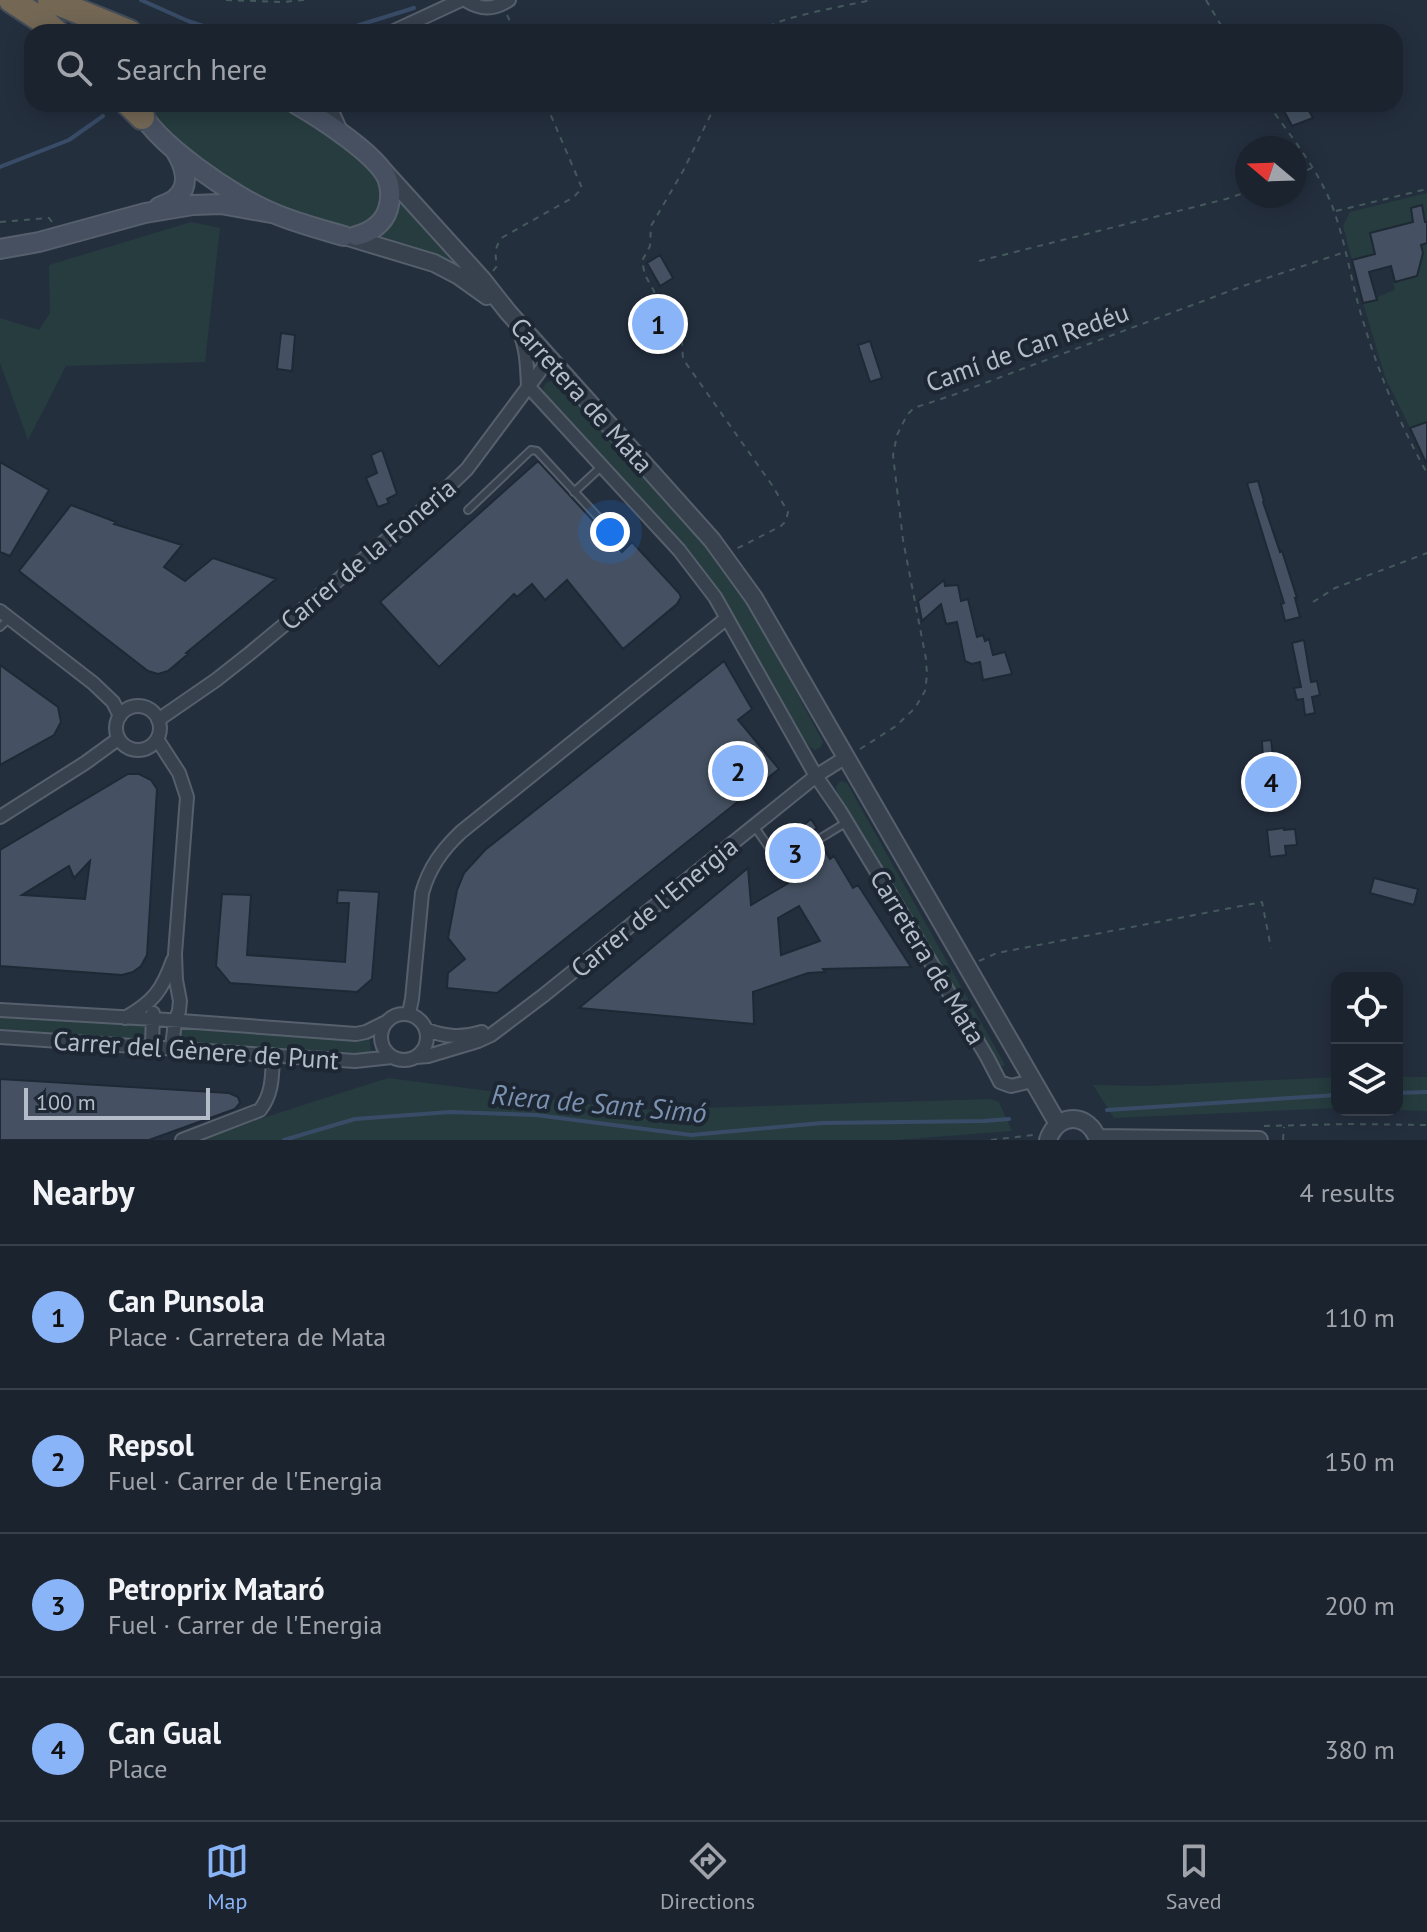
<!DOCTYPE html>
<html lang="en">
<head>
<meta charset="utf-8">
<style>
  body { margin:0; font-family:"PT Sans",sans-serif; background:#242b36; color:#f1f3f6 }
  .controls { position:absolute; right:24px; bottom:24px; display:grid; overflow:hidden; border-radius:16px; box-shadow:0 4px 20px #0003 }
  .controls button { width:72px; height:72px; display:grid; place-items:center; padding:0; border:0; border-bottom:2px solid #39404a; background:#1b232e; color:#f1f3f6; font:40px sans-serif }
  .compass { position:absolute; left:1235px; top:136px; width:72px; height:72px; border-radius:50%; background:#1b232e; box-shadow:0 4px 20px #0003; rotate:289deg }
  .scale { position:absolute; left:24px; bottom:20px; width:186px; box-sizing:border-box; padding-left:8px; border:4px solid #b4bcc9; border-top:0; font-size:22px; line-height:28px; white-space:nowrap; color:#b4bcc9; -webkit-text-stroke:6px #1d2633; paint-order:stroke }
  .you { position:absolute; left:610px; top:532px; width:28px; height:28px; margin:-20px; border:6px solid #fff; border-radius:50%; background:#1a73e8; box-shadow:0 0 0 12px #1a73e833 }
  .badge { display:grid; place-items:center; width:52px; height:52px; border-radius:50%; background:#8ab4f8; color:#111; font-size:26px; font-weight:700 }
  .pin { position:absolute; translate:-50% -50%; border:4px solid #fff; box-shadow:0 2px 8px #0006 }
  .list { margin:0; padding:0; list-style:none }
  h2 { display:flex; justify-content:space-between; align-items:center; height:104px; margin:0; padding:0 32px; font-size:34px }
  h2 small { font-size:26px; font-weight:400; color:#a0a4aa }
  .list li { display:grid; grid-template-columns:52px 1fr auto; gap:24px; align-items:center; box-sizing:border-box; height:144px; padding:0 32px; border-top:2px solid #39404a }
  .list b { display:block; font-size:30px; white-space:nowrap }
  .list p { margin:0; font-size:26px; white-space:nowrap; color:#a0a4aa }
  .list em { font-size:26px; font-style:normal; color:#a0a4aa }
  .icon { flex:none; width:44px; height:44px; fill:none; stroke:currentColor; stroke-width:2; stroke-linecap:round; stroke-linejoin:round }
  .map { position:relative; flex:none; width:1427px; height:1140px; overflow:hidden }
  .search { position:absolute; background:#1b232e; box-shadow:0 4px 20px #0003; left:24px; right:24px; top:24px; height:88px; display:flex; align-items:center; gap:20px; box-sizing:border-box; padding:0 28px; border-radius:24px; color:#a0a4aa; font-size:30px }
  .sheet { height:680px; background:#1b232e }
  nav { display:flex; justify-content:space-around; align-items:center; box-sizing:border-box; height:112px; border-top:2px solid #39404a; background:#1b232e; font-size:22px; color:#a0a4aa }
  nav a { display:grid; justify-items:center; gap:4px }
  nav .on { color:#8ab4f8 }
  .map>svg:first-child { display:block }
  .green { fill:#263c3f }
  .lines { fill:none; stroke-linecap:round; stroke-linejoin:round }
  .stream { stroke:#394c67; stroke-width:4 }
  .building { fill:#455162; stroke:#1f2835; stroke-width:2; fill-rule:evenodd }
  .service-casing { stroke:#565f6c; stroke-width:10 }
  .minor-casing { stroke:#565f6c; stroke-width:16 }
  .tertiary-casing { stroke:#565f6c; stroke-width:20 }
  .secondary-casing { stroke:#565f6c; stroke-width:22 }
  .motorway-casing { stroke:#434c59; stroke-width:28 }
  .path { stroke:#44595c; stroke-width:2; stroke-dasharray:6 6; stroke-linecap:butt }
  .service { stroke:#38414e; stroke-width:6 }
  .minor { stroke:#38414e; stroke-width:12 }
  .tertiary { stroke:#38414e; stroke-width:16 }
  .secondary { stroke:#465061; stroke-width:18 }
  .motorway { stroke:#746855; stroke-width:24 }
  .labels { text-anchor:middle; dominant-baseline:central; stroke-width:8; stroke-linejoin:round; paint-order:stroke }
  .street-label { font-size:26px; fill:#b4bcc9; stroke:#1d2633 }
  .water-label { font-size:28px; font-style:italic; fill:#7c92b1; stroke:#1d2633 }
</style>
</head>
<body>
<div class="map">
<svg width="1427" height="1140" viewBox="0 0 1427 1140">
  <rect width="100%" height="100%" fill="#242f3e"/>
  <path class="green" d="M143 104H286L312 120 375 171 382 182V207L369 225 346 231 288 213 217 175 163 131Z
    M1427 193V222H1425L1422 206 1411 208 1415 233 1403 224 1370 233 1375 254 1352 260 1343 226 1350 212Z
    M399 197 467 273 374 238Z
    M191 222 220 228 205 362 66 366 28 440 0 363V318L39 330 50 313 49 265Z
    M1427 243V422L1410 428 1385 377 1363 303C1376 300 1383 293 1395 290L1393 282 1415 277 1412 265 1421 245Z
    M551 381 558 384 573 399 711 553 741 594 776 654 823 742 820 748 815 750 810 747 804 740C766 678 735 611 690 553L544 395 543 388 546 383Z
    M841 781 847 783 1005 1065 998 1068 890 887 837 792 836 786Z
    M0 1016 148 1026 146 1040 0 1031Z
    M180 1028 350 1040 369 1037 372 1055 349 1056 179 1043Z
    M1337 1077V1108L1114 1118 1093 1085 1147 1086Z
    M1397 1077H1427V1111L1397 1110Z
    M388 1078 634 1110 991 1099 999 1102 1012 1131 895 1140H200L247 1123Z"/>
  <g class="lines">
    <path class="stream" d="M141 0 188 21 222 32
      M337 32 414 8
      M0 167 69 140 103 116
      M1397 1093 1427 1092
      M1107 1110 1337 1095
      M284 1140 355 1119 450 1112 536 1115 691 1135 822 1123 984 1121 1009 1119"/>
  </g>
  <path class="building" d="M1293 104H1305L1313 118 1292 126 1283 109Z
    M1422 205 1425 222H1427V243L1421 245 1423 253 1417 276 1395 282 1391 266 1369 272 1377 300 1363 303 1352 260 1375 254 1370 233 1413 222 1411 208Z
    M660 255 673 278 660 286 647 263Z
    M648 300 679 340 667 349 636 309Z
    M281 333 295 335 292 371 277 369Z
    M870 341 882 378 870 382 858 345Z
    M1427 422V465L1410 428Z
    M382 450 397 494 387 499 389 503 378 507 366 478 377 473 371 455Z
    M538 461 622 552 632 542 679 593 681 597 677 604 623 649 567 580 545 600 532 584 517 597 514 594 439 667 380 602Z
    M0 462 49 490 10 556 0 552Z
    M1258 481 1264 501 1263 502 1280 552 1282 551 1297 598H1295L1300 617 1285 621 1281 604 1284 603 1247 483Z
    M71 505 116 522 114 524 182 545 164 567 185 581 213 558 276 579 186 653 188 654 168 671 158 674 148 671 19 571Z
    M944 580 945 586 958 585 961 601 968 599 977 637 983 635 985 641 989 639 993 655 1005 652 1012 674 983 680 980 662 972 664 965 661 957 622 946 624 941 604 922 621 918 601Z
    M1304 640 1311 682 1317 681 1320 695 1312 697 1315 713 1305 715 1303 699 1297 700 1294 688 1301 687 1292 643Z
    M724 661 752 709 738 720 779 769 497 993 447 988 448 973 465 959 448 938 457 890 464 873 485 850Z
    M0 665 58 707 61 722 54 735 0 765Z
    M1271 740 1274 765H1278L1280 798 1265 800 1262 741Z
    M128 774H139L151 780 157 789 147 955 141 966 133 972 122 975 0 966V850ZM90 861 85 899 22 895 69 866 74 878Z
    M811 819 817 828 813 831 815 835 796 846 789 837Z
    M1284 828V830L1295 829 1297 845 1285 846 1286 855 1270 857 1267 830Z
    M821 845 830 859 834 856 853 888 858 885 911 967 823 969 825 972 808 973 753 992 754 1024 579 1008 748 868 751 905 797 878 789 865ZM799 906 820 941 781 955 778 918Z
    M1374 878 1418 889 1414 905 1370 893Z
    M338 890 379 892 372 979 357 992 230 983 216 966 222 894 251 895 247 955 345 962 349 903H337Z
    M0 1079 229 1093 238 1097 240 1103 235 1109 149 1140H0Z"/>
  <g class="lines">
    <defs>
      <path id="service" d="M574 492 601 467
        M468 510 531 450 537 451 609 529
        M0 627 10 618
        M754 826 775 856 788 858 847 822"/>
      <path id="minor" d="M465 0C481 10 493 10 509 0
        M392 32 461 0
        M329 104 340 129
        M518 329C527 347 527 367 528 386L679 550 715 597 816 776 840 811 901 912 987 1057 1000 1082 1011 1086 1032 1081
        M0 611 93 683 113 702 120 716
        M116 728a22 22 0 1 1 44 0a22 22 0 1 1-44 0Z
        M158 720 216 680 249 654 437 498 467 469 549 359
        M157 739 179 773 187 797 175 954 176 980 180 1001 179 1011 175 1021 172 1048
        M0 817 85 763 118 739
        M0 1010 154 1019 356 1034 366 1032 384 1023
        M409 1013 412 999 422 893C429 868 442 850 461 832L727 618
        M381 1037a23 23 0 1 1 46 0a23 23 0 1 1-46 0Z
        M125 1018C153 1002 162 991 173 960
        M427 1030C446 1037 462 1038 482 1032
        M0 1037 355 1061 392 1057
        M152 1047 153 1013
        M416 1057 428 1056 478 1041 491 1035 544 995 816 776 846 757
        M182 1140 260 1110C273 1093 272 1076 273 1055"/>
      <path id="tertiary" d="M385 172 482 279 508 312 712 540 754 598 1058 1124
        M348 237 434 263 459 276 487 296
        M1098 1138 1259 1140
        M1048 1140C1057 1112 1089 1112 1098 1140"/>
      <path id="secondary" d="M296 104C320 118 376 154 387 178 391 188 391 199 388 209 384 223 370 233 356 236
        M138 106C152 142 237 199 273 213 296 223 320 229 344 236
        M159 207C165 204 173 202 177 197 191 185 184 165 176 152
        M0 249 39 242 145 213 193 205 221 204 271 213"/>
      <path id="motorway" d="M11 0 46 23 56 32
        M50 0 129 32
        M129 104 142 117"/>
    </defs>
    <use href="#service" class="service-casing"/>
    <use href="#minor" class="minor-casing"/>
    <use href="#tertiary" class="tertiary-casing"/>
    <use href="#secondary" class="secondary-casing"/>
    <use href="#motorway" class="motorway-casing"/>
    <path class="path" d="M226 0 282 2 304 0
      M1206 0 1225 32
      M507 15 515 32
      M758 32C780 16 842 7 871 0
      M716 104 683 171 651 226 650 246 642 261 645 275 682 342 683 359 772 485 788 512 786 521 781 526 736 549
      M1268 104C1292 138 1322 174 1335 214 1347 249 1352 286 1363 321 1379 374 1400 425 1427 473
      M1035 106 1039 104
      M1295 175 1312 168
      M1336 211 1427 189
      M0 222 49 218 52 222
      M979 261 1226 199 1247 192
      M493 271 497 266C495 254 494 247 503 237L574 197 582 188 546 104
      M1313 602 1335 588 1427 553
      M860 749 896 726 915 708 925 691 927 675 926 659 903 540 893 455 897 435 907 415 914 408 953 395 1243 286 1345 252
      M979 961 997 953 1262 902 1271 948
      M1264 1126 1349 1124 1427 1125
      M991 1140 1033 1135
      M1283 1140 1284 1127"/>
    <use href="#service" class="service"/>
    <use href="#minor" class="minor"/>
    <use href="#tertiary" class="tertiary"/>
    <use href="#secondary" class="secondary"/>
    <use href="#motorway" class="motorway"/>
  </g>
  <g class="labels">
    <g class="street-label">
      <text transform="translate(1027 347) rotate(-20)">Camí de Can Redéu</text>
      <text transform="translate(582 395) rotate(48)">Carretera de Mata</text>
      <text transform="translate(368 554) rotate(-40)">Carrer de la Foneria</text>
      <text transform="translate(654 907) rotate(-39)">Carrer de l'Energia</text>
      <text transform="translate(928 957) rotate(59)">Carretera de Mata</text>
      <text transform="translate(196 1050) rotate(4)">Carrer del Gènere de Punt</text>
    </g>
    <g class="water-label">
      <text transform="translate(599 1103) rotate(5)">Riera de Sant Simó</text>
    </g>
  </g>
</svg>
<div class="controls">
<button><svg class="icon" aria-label="locate" viewBox="0 0 24 24"><circle cx="12" cy="12" r="6"/><path d="M12 2v4M12 18v4M2 12h4M18 12h4"/></svg></button>
<button><svg class="icon" aria-label="layers" viewBox="0 0 24 24"><path d="M12 4l9 5-9 5-9-5zM3 14l9 5 9-5"/></svg></button>
</div>
<svg class="compass" viewBox="-18 -18 36 36"><path d="M0-13l5 13h-10z" fill="#e53935"/><path d="M0 13l5-13h-10z" fill="#a0a4aa"/></svg>
<div class="scale">100 m</div>
<div class="you"></div>
<div class="pin badge" style="left:658px;top:324px">1</div>
<div class="pin badge" style="left:738px;top:771px">2</div>
<div class="pin badge" style="left:795px;top:853px">3</div>
<div class="pin badge" style="left:1271px;top:782px">4</div>
<div class="search"><svg class="icon" aria-label="search" viewBox="0 0 24 24"><circle cx="10" cy="10" r="6"/><path d="M15 15l6 6"/></svg>Search here</div>
</div>
<section class="sheet">
<h2>Nearby<small>4 results</small></h2>
<ul class="list">
<li><span class="badge">1</span><div><b>Can Punsola</b><p>Place · Carretera de Mata</p></div><em>110 m</em></li>
<li><span class="badge">2</span><div><b>Repsol</b><p>Fuel · Carrer de l'Energia</p></div><em>150 m</em></li>
<li><span class="badge">3</span><div><b>Petroprix Mataró</b><p>Fuel · Carrer de l'Energia</p></div><em>200 m</em></li>
<li><span class="badge">4</span><div><b>Can Gual</b><p>Place</p></div><em>380 m</em></li>
</ul>
</section>
<nav>
<a class="on"><svg class="icon" aria-label="map" viewBox="0 0 24 24"><path d="M3 6l6-2 6 2 6-2v14l-6 2-6-2-6 2zM9 4v14M15 6v14"/></svg>Map</a>
<a><svg class="icon" aria-label="directions" viewBox="0 0 24 24"><path d="M12 3l9 9-9 9-9-9zM9 14v-3h6M13 9l2 2-2 2"/></svg>Directions</a>
<a><svg class="icon" aria-label="saved" viewBox="0 0 24 24"><path d="M7 4h10v16l-5-4-5 4z"/></svg>Saved</a>
</nav>
</body>
</html>
